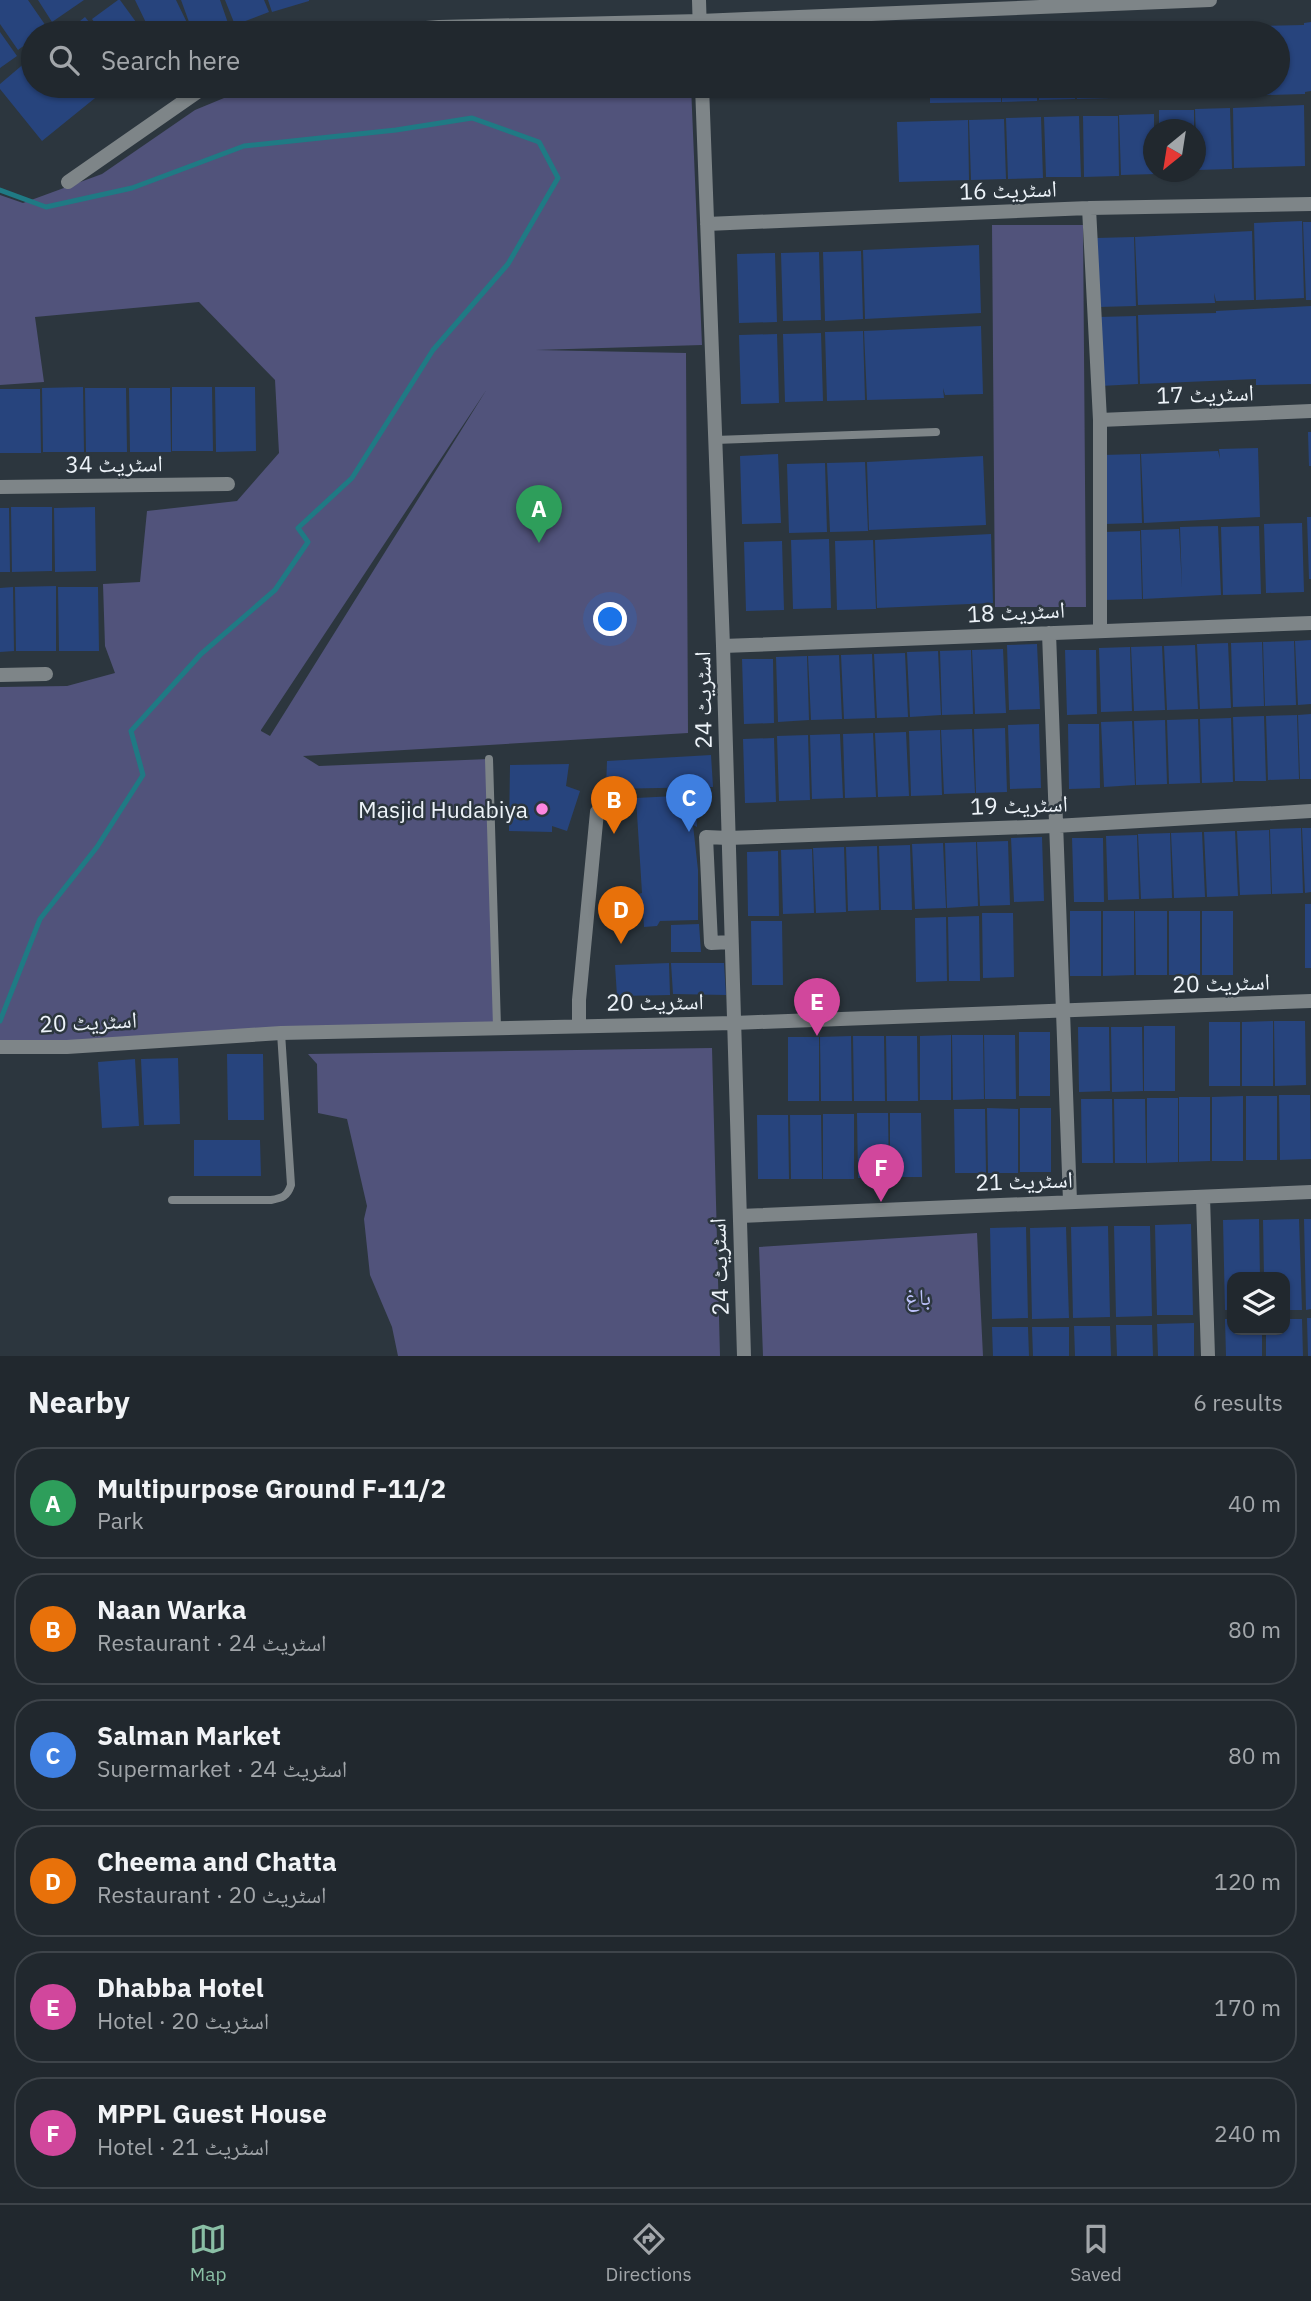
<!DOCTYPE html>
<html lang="en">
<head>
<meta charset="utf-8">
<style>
  body { margin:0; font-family:"IBM Plex Sans","Noto Naskh Arabic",sans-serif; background:#2d343a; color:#f1f3f6 }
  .controls { position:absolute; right:21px; bottom:21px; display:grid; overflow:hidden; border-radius:14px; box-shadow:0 2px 5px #0004 }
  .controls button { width:63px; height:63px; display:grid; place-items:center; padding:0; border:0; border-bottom:2px solid #3e444a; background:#21282e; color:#f1f3f6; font:35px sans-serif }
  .compass { position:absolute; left:1143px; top:119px; width:63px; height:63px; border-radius:50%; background:#21282e; box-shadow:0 2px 5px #0004; rotate:210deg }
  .you { position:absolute; left:611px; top:620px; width:24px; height:24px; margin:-18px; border:5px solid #fff; border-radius:50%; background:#1a73e8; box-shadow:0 0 0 10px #1a73e833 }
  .badge { display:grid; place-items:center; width:46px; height:46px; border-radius:50%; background:#8abfa5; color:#fff; font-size:23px; font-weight:700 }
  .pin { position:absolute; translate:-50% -58px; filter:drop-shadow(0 2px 4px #0008) }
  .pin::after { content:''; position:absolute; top:37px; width:24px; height:21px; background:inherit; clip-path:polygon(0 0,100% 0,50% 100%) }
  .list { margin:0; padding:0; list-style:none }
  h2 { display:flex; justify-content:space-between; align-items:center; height:91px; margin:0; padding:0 28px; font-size:30px }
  h2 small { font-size:23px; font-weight:400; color:#a2a6aa }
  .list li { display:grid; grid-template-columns:46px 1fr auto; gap:21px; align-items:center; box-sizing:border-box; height:112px; margin:0 14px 14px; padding:0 14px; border:2px solid #3e444a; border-radius:28px }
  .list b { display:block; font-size:26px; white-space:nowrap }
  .list p { margin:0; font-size:23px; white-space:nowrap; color:#a2a6aa }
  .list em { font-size:23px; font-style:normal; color:#a2a6aa }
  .icon { flex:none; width:38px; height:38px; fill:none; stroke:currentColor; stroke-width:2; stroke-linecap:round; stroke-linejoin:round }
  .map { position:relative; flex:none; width:1311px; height:1356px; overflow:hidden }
  .search { position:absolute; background:#21282e; box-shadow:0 2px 5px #0004; left:21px; right:21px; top:21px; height:77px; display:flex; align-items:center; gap:18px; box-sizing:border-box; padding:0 24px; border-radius:38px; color:#a2a6aa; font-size:26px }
  .sheet { height:847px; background:#21282e }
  nav { display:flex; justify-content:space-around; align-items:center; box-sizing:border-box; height:98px; border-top:2px solid #3e444a; background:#21282e; font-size:19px; color:#a2a6aa }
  nav a { display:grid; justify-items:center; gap:4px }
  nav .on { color:#8abfa5 }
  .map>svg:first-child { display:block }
  .green { fill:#51537b; fill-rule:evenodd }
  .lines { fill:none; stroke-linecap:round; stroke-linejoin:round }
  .stream { stroke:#1f7a84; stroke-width:5 }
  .building { fill:#27447d }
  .service { stroke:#7e8588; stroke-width:8 }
  .minor { stroke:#7e8588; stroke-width:14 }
  .poi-dot { fill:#fe86e0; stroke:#2c363e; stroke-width:2.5 }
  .labels { text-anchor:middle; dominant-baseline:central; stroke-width:5; stroke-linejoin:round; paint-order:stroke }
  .street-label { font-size:23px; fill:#edf3f9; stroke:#2c363e }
  .poi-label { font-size:23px; fill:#edf3f9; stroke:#2c363e; text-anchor:end }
  .park-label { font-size:23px; fill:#bcc1f9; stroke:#2c363e }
</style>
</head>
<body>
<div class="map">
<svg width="1311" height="1356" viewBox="0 0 1311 1356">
  <rect width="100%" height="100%" fill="#2c363e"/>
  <path class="green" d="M253 86H691L702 345 536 350 686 353 688 733 303 756 319 766 489 759 497 1027 0 1046V687L67 686 115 673 105 646 103 584 140 582 147 511 237 501 279 453 275 380 199 302 35 317 44 382 0 385V195L23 203 102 174 195 110ZM487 389 270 736 261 731V730Z
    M992 225H1083L1086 607H995Z
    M712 1048 720 1356H398L392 1327 370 1275 364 1219 367 1206 347 1119 318 1113 317 1064 308 1054Z
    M977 1233 983 1356H763L759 1247Z"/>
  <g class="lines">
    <path class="stream" d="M0 190 46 207 132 188 244 146 396 130 472 118 539 142 558 178 508 264 433 350 352 478 298 528 308 542 275 590 201 654 131 731 143 775 97 847 40 919 0 1021"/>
  </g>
  <path class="building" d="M0 0H28L48 29 43 33H33V39L18 50 0 24Z
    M38 0H84L52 22Z
    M118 0H120L144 33H102L92 19Z
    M135 0H176L192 33H151Z
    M181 0H220L229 26 208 33H193Z
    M225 0H264L269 12 235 25Z
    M268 0H309V1L272 12Z
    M85 17 98 33H65Z
    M1311 22V91L1305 92V94L1228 96V86H1278V33H1226V27L1304 25V23Z
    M1224 28V33H1186V29Z
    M0 32 17 56 0 68Z
    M33 56V86H113L101 96 100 94 42 141 0 89V84Z
    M930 86H1001V102L930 103Z
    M1002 86H1037V101L1002 102Z
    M1039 86H1074L1075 99 1039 100Z
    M1077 86H1112V98L1077 99Z
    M1115 86H1150L1151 97 1116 98Z
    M1152 86H1187V96L1152 97Z
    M1188 86H1226V97H1188Z
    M1304 105 1305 166 1234 168 1233 108Z
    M1230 108 1232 169 1197 170 1195 109Z
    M1159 110H1194V130H1159Z
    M1154 114V172H1156V174L1121 175 1119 115Z
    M1079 116 1081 177H1046L1044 117Z
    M1083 116H1118L1119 176 1084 177Z
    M1041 117 1043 178 1008 179 1006 118Z
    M1004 119 1006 179 971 180 969 120Z
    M968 120 969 180 899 182 897 122Z
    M1302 221 1304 298 1256 300 1254 223Z
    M1303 222H1311V300H1306Z
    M1252 231 1254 300 1216 301 1214 293 1215 303 1138 305 1135 237Z
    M1134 237 1136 306 1098 307 1096 238Z
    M979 245 981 313 865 319 863 250Z
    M861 251 863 319 825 321 823 252Z
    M819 252 821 320 783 321 781 253Z
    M775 253 777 322 739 323 737 254Z
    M1311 306V384L1256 385V379L1140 384 1138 315 1216 313V311Z
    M1136 316 1138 384 1100 386 1098 317Z
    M981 326 983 394 945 395 943 388 944 398 867 400 864 331Z
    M863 331 865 400 827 401 825 332Z
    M821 333 823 401 785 402 783 334Z
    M777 334 779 403 741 404 739 335Z
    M83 387 84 452H43L42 388Z
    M172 387H212L213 451H172Z
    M215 387H255L256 451 216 452Z
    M85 388H126L127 452H86Z
    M129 388H170L171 452H130Z
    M0 389H40L41 453H0Z
    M1308 432H1311V466H1309Z
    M1258 448 1260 517 1144 523 1141 454 1218 451 1220 459 1219 449Z
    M778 454 781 523 742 524 740 456Z
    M1140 454 1142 523 1104 524 1102 455Z
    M983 456 986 525 869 530 867 462Z
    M865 462 868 531 830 532 827 463Z
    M825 463 827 532 789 533 787 464Z
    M11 507H52V571L12 572Z
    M95 507 96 571 55 572 54 508Z
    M0 508H9L10 572H0Z
    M1307 517H1311V579H1309Z
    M1302 523 1304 592 1266 593 1264 524Z
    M1218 526 1221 595 1143 599 1141 530 1179 529 1182 588 1180 527Z
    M1259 526 1261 594 1223 595 1221 527Z
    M1140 531 1142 599 1104 600 1102 532Z
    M991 534 993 603 877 608 875 540Z
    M829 539 831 608 793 609 791 540Z
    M873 540 876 609 837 610 835 541Z
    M782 541 784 610 746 611 744 542Z
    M56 586V651H16L15 587Z
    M13 587 14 651 0 652V588Z
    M58 587H98L99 651H59Z
    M1311 640V704L1298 705 1295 641Z
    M1294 641 1296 705 1265 706 1263 642Z
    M1262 642 1264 706 1233 707 1231 643Z
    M1228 643 1231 708 1200 709 1197 644Z
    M1037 644 1040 709 1009 710 1007 645Z
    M1195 645 1198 709 1167 710 1164 646Z
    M1162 646 1165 710 1134 711 1131 647Z
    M1130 647 1132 711 1101 712 1099 648Z
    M1003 649 1006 713 975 714 972 650Z
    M971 650 973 714 942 715 940 651Z
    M1065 650H1096L1097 714 1067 715Z
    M938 651 941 715 910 717 907 652Z
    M905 653 908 717 877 718 874 654Z
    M872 654 875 718 844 719 841 655Z
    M839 655 842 719 811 720 808 656Z
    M807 656 809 720 778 722 776 657Z
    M742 659H773L774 723 744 724Z
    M1311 714V779H1300L1298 715Z
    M1297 715 1299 779 1268 780 1266 716Z
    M1264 716 1266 781H1235L1233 717Z
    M1231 718 1233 782 1202 783 1200 719Z
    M1198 719 1200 783 1169 784 1167 720Z
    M1165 720 1167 784 1136 785 1134 721Z
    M1132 721 1135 785 1104 787 1101 722Z
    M1039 724 1041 788 1010 789 1008 725Z
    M1068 724H1099L1100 788 1069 789Z
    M1005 728 1007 792 976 793 974 729Z
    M972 729 975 793 944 794 941 730Z
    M940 730 942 795 911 796 909 731Z
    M906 732 909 796 878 797 875 733Z
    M873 733 876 797 845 798 843 734Z
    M840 734 843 798 812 799 810 735Z
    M808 735 810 800 779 801 777 736Z
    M774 738 776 802 745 803 743 739Z
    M711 755 713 787 606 789 607 761Z
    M569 764 566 786 580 791 567 831 552 826V832L509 831 510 765Z
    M695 795 697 827 693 825 698 870V920L660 921 657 926 644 927 643 912 636 910 634 895 642 893 636 798Z
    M1301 828 1303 893 1272 894 1270 829Z
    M1302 828H1311V892L1305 893Z
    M1269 830 1271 894 1240 895 1237 831Z
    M1235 831 1238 896 1207 897 1204 832Z
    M1202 832 1205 897 1174 898 1171 833Z
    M1170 833 1172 898 1141 899 1138 834Z
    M1137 835 1139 899 1108 900 1106 836Z
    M1042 837 1044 901 1014 902 1011 838Z
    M1072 838H1103L1104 902H1074Z
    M1008 841 1010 905 980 906 977 842Z
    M976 842 978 906 947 908 945 843Z
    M943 843 946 908 915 909 912 844Z
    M910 845 912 910H881L879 846Z
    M877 846 879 910 848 911 846 847Z
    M844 847 846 912 816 913 813 848Z
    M812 849 814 913 783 914 781 850Z
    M778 851 779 916H748L747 852Z
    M1305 904H1311V968H1305Z
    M1070 911H1101V976H1070Z
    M1103 911H1134V975L1103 976Z
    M1135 911H1167V975H1136Z
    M1169 911H1200V975H1169Z
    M1202 911H1233V975H1202Z
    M982 913H1013L1014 977 983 978Z
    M979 916 980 981H949L948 917Z
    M946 917 947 981 916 982 915 918Z
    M751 921H782L783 985H752Z
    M699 924 701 952H671V925Z
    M669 963 670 995 617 996 615 965Z
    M671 963H724L726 995 673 994Z
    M1273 1021V1086H1242V1022Z
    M1274 1021H1305L1306 1085 1275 1086Z
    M1209 1022H1240V1086H1209Z
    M1144 1026H1175V1091H1144Z
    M1078 1027H1109L1110 1091 1079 1092Z
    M1111 1027H1142L1143 1091 1112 1092Z
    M1019 1032H1050V1096H1019Z
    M951 1035V1100H920V1036Z
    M952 1035H983L984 1099 953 1100Z
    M984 1035H1015L1016 1099H985Z
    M851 1036 852 1101H821L820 1037Z
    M853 1036H884L885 1101H854Z
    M886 1036H917L918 1101H887Z
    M788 1037H819V1101H788Z
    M227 1054H263L264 1120H228Z
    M178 1058 180 1124 144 1125 141 1059Z
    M135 1059 139 1126 102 1128 98 1062Z
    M1279 1095H1310L1311 1159 1280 1160Z
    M1243 1096V1161H1212V1097Z
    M1246 1096H1277V1160H1246Z
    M1179 1097H1210V1161L1179 1162Z
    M1147 1098H1178V1162L1147 1163Z
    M1081 1099H1112L1113 1163H1082Z
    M1114 1099H1145L1146 1163H1115Z
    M987 1108 1018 1109V1173H988Z
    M1020 1108H1051V1172H1020Z
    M954 1109H985L986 1173H955Z
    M857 1113H888L889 1177 858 1178Z
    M890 1113H921L922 1177H890Z
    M823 1114H854V1179H823Z
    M757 1115H788L789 1179H758Z
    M790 1115H821L822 1179H791Z
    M194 1140H260L261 1176H194Z
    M1259 1219 1260 1277H1232V1310H1225L1223 1220Z
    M1299 1219 1302 1310H1285V1277H1264L1263 1220Z
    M1304 1219H1311V1309L1306 1310Z
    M1191 1224 1193 1315H1157L1155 1225Z
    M1108 1226 1110 1317 1073 1318 1071 1227Z
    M1114 1226H1150L1152 1316 1116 1317Z
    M1026 1227 1028 1318 992 1319 990 1228Z
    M1066 1227 1069 1318 1032 1319 1030 1228Z
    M1307 1318H1311V1356H1308Z
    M1225 1319H1232V1330H1262V1356H1226Z
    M1285 1319H1302L1303 1356H1266V1330H1285Z
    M1194 1323V1356H1158L1157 1324Z
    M1116 1325H1152L1153 1356H1117Z
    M1074 1326H1110L1111 1356H1075Z
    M992 1327H1028L1029 1356H993Z
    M1032 1327H1069V1356H1033Z"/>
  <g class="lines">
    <path class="service" d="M715 440 936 432
      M489 759 497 1027
      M172 1200H271C282 1198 287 1197 291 1185L281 1033"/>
    <path class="minor" d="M699 0 700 33
      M362 33 439 27 700 21 1210 0
      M702 86 723 646 744 1356
      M68 182 206 86
      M1089 208 1100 420V630
      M707 224 1089 208 1311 204
      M1100 420 1311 411
      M0 487 228 484
      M1049 633 1070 1201
      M723 646 1311 623
      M0 675 46 674
      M731 942 711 943 706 837 728 838 1055 826 1311 811
      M579 1025V1000L597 812
      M0 1047H67L281 1033 734 1023 1311 1001
      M1203 1197 1208 1356
      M740 1216 1311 1192"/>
  </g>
  <circle class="poi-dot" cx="542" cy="809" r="7"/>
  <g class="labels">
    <g class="street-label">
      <text transform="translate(1008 189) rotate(-2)">اسٹریٹ 16</text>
      <text transform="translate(1205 393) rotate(-2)">اسٹریٹ 17</text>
      <text transform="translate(114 463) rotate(-1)">اسٹریٹ 34</text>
      <text transform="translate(1016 611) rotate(-3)">اسٹریٹ 18</text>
      <text transform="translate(702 700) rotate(-91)">اسٹریٹ 24</text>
      <text transform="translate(1019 804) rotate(-2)">اسٹریٹ 19</text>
      <text transform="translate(1221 982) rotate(-2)">اسٹریٹ 20</text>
      <text transform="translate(655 1001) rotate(-1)">اسٹریٹ 20</text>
      <text transform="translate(88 1021) rotate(-3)">اسٹریٹ 20</text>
      <text transform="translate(1024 1180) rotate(-2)">اسٹریٹ 21</text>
      <text transform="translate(718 1267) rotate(-92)">اسٹریٹ 24</text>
    </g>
    <g class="poi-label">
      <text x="528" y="809">Masjid Hudabiya</text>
    </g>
    <g class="park-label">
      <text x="918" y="1296">باغ</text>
    </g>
  </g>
</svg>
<div class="controls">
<button><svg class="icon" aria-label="layers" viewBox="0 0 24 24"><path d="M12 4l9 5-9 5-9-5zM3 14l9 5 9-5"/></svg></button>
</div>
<svg class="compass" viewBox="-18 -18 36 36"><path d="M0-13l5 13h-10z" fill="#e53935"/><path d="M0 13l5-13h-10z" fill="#a2a6aa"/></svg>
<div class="you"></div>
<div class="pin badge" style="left:539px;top:543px;background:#2e9e5b">A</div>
<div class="pin badge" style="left:614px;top:834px;background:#e8710a">B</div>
<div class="pin badge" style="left:689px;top:832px;background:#3f7fe0">C</div>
<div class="pin badge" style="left:621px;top:944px;background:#e8710a">D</div>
<div class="pin badge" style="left:817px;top:1036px;background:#d1479c">E</div>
<div class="pin badge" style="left:881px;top:1202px;background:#d1479c">F</div>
<div class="search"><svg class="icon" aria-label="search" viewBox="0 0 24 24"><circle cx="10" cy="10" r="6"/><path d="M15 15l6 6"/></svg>Search here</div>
</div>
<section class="sheet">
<h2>Nearby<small>6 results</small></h2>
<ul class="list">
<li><span class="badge" style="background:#2e9e5b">A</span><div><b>Multipurpose Ground F-11/2</b><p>Park</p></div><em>40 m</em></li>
<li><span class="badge" style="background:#e8710a">B</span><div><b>Naan Warka</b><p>Restaurant · اسٹریٹ 24</p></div><em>80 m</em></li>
<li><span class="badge" style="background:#3f7fe0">C</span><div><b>Salman Market</b><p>Supermarket · اسٹریٹ 24</p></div><em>80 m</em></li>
<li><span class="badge" style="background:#e8710a">D</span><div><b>Cheema and Chatta</b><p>Restaurant · اسٹریٹ 20</p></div><em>120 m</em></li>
<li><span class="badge" style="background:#d1479c">E</span><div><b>Dhabba Hotel</b><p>Hotel · اسٹریٹ 20</p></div><em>170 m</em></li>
<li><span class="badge" style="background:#d1479c">F</span><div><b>MPPL Guest House</b><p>Hotel · اسٹریٹ 21</p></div><em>240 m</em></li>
</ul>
</section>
<nav>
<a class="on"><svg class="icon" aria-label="map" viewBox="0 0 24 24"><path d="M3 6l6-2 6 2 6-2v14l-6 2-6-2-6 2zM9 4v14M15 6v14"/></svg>Map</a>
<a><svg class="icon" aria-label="directions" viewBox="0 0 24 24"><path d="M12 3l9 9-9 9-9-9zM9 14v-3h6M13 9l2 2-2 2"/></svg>Directions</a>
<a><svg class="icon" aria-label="saved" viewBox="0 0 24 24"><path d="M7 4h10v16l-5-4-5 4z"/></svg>Saved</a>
</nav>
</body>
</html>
